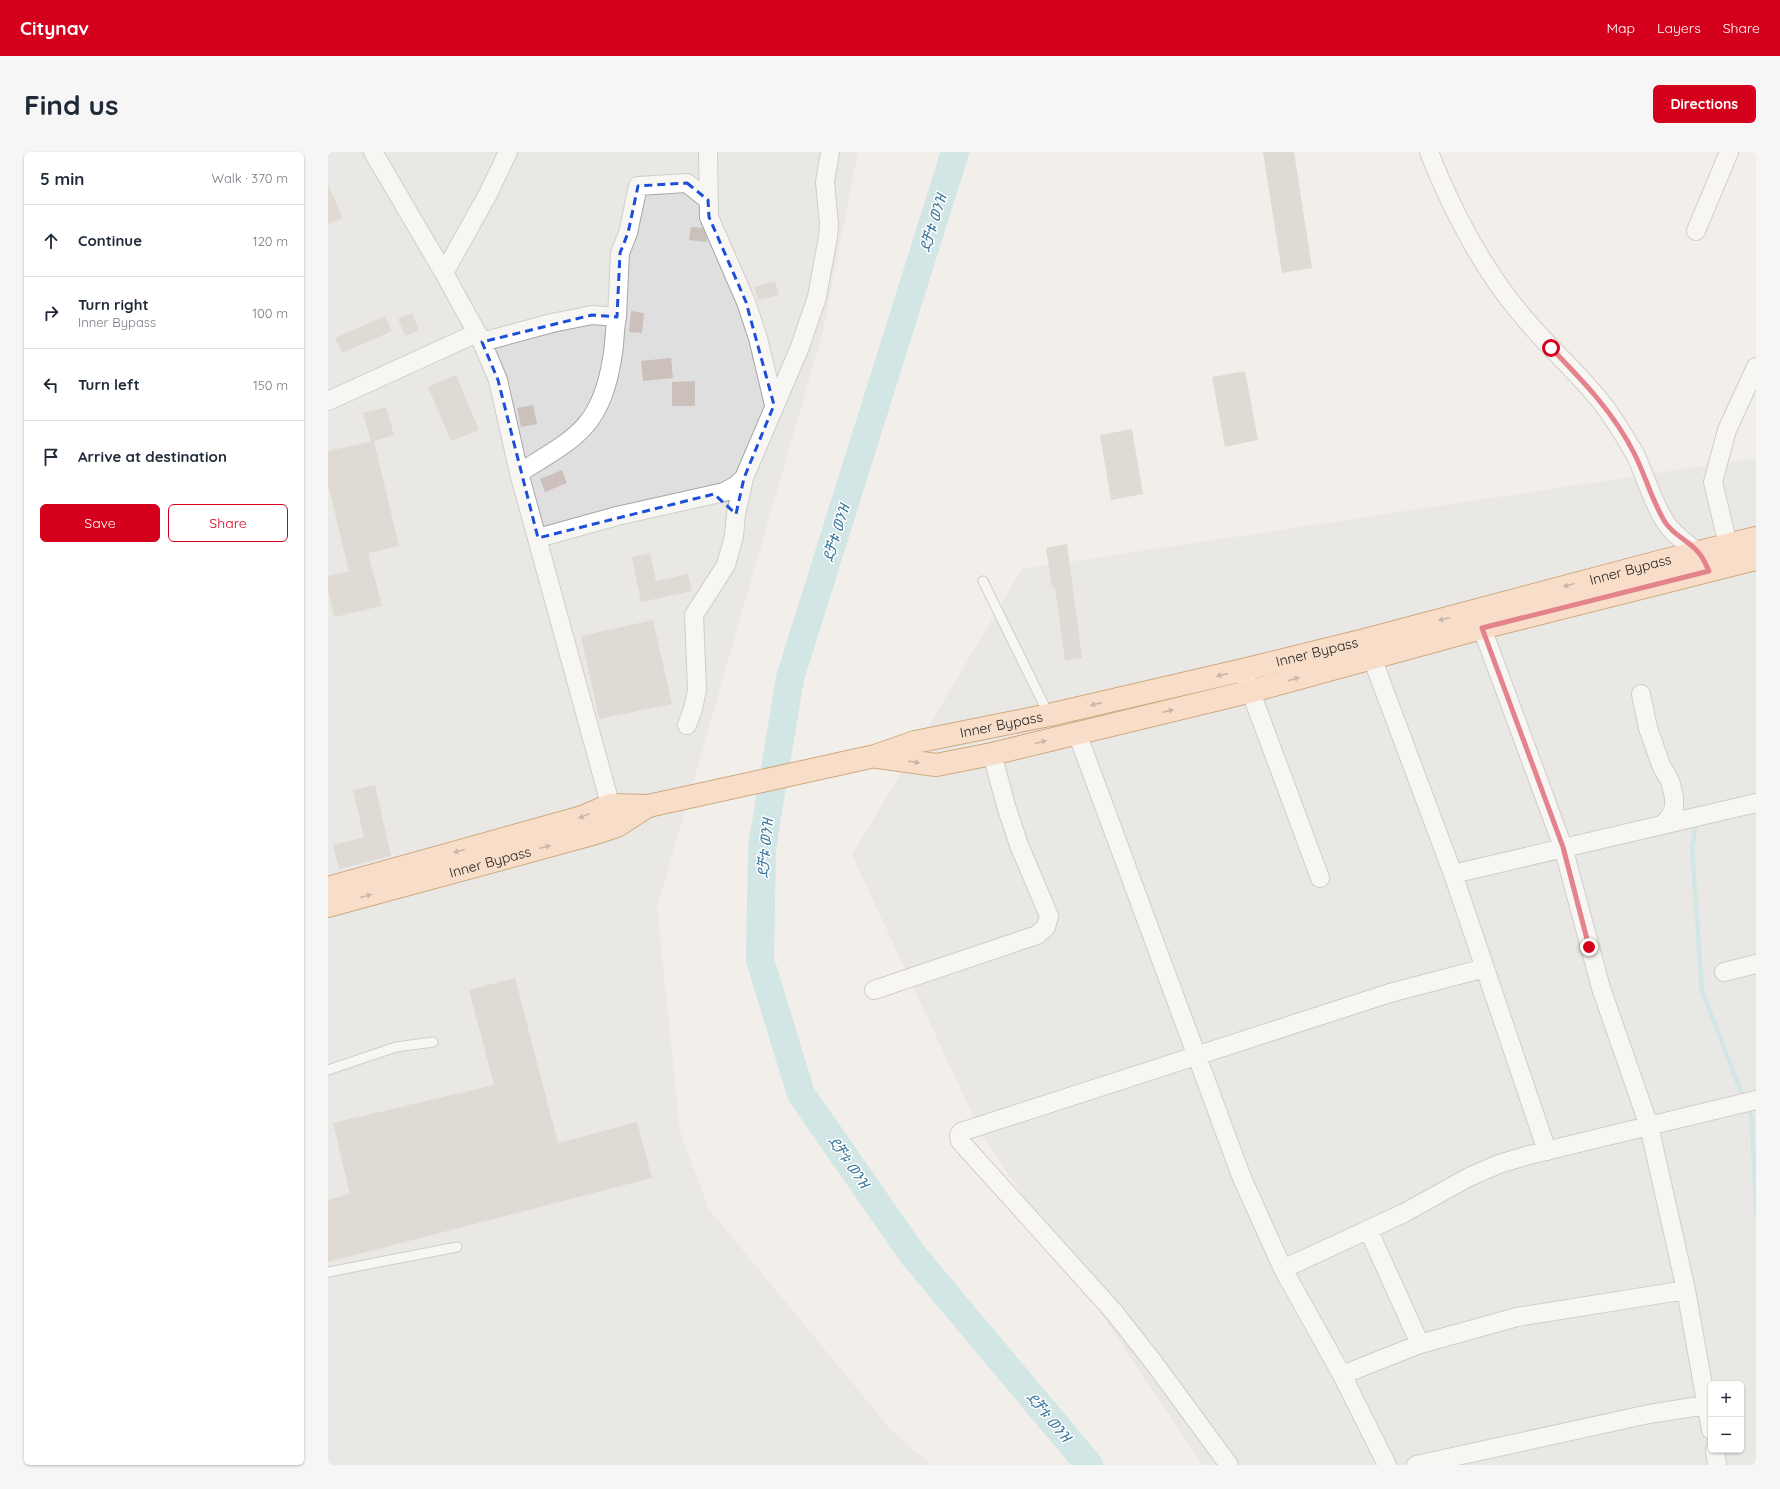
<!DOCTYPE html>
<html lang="en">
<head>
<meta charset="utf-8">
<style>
  body { margin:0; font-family:Quicksand,"Noto Sans Ethiopic",sans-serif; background:#f6f6f7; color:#1f2937 }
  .controls { position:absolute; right:12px; bottom:12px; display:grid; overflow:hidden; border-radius:6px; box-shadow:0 1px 3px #0004 }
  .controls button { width:36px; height:36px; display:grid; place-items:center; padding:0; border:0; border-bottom:1px solid #e0e1e3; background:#fff; color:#1f2937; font:20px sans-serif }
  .stop { position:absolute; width:12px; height:12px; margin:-9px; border:3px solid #d4001c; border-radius:50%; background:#fff }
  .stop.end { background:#d4001c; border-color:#fff; box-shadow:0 1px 4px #0008 }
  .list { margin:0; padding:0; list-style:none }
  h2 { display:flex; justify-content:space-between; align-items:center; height:52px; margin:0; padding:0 16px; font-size:17px }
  h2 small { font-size:13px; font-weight:400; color:#747a83 }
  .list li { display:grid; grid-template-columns:26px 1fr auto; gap:12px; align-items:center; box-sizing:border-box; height:72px; padding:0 16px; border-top:1px solid #e0e1e3 }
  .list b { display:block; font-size:15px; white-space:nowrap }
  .list p { margin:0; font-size:13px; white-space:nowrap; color:#747a83 }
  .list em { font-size:13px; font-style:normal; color:#747a83 }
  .actions { display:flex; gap:8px; padding:12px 16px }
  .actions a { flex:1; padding:9px 0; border:1px solid #d4001c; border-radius:6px; text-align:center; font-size:14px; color:#d4001c }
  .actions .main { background:#d4001c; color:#fff }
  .icon { flex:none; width:22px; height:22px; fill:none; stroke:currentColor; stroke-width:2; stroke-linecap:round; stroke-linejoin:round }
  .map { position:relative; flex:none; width:1428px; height:1313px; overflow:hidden; border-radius:6px }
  header { display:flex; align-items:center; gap:24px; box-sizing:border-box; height:56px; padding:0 20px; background:#d4001c; color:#fff }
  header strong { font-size:19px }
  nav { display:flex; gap:22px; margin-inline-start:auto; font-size:14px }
  .intro { display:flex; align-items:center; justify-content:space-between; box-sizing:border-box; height:96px; padding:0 24px }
  h1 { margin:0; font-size:28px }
  .button { padding:10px 18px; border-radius:6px; background:#d4001c; color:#fff; font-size:14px; font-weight:700 }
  main { display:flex; gap:24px; padding:0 24px }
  aside { flex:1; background:#fff; border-radius:6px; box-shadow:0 1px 3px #0004 }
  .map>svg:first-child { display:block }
  .residential { fill:#e0dfdf; fill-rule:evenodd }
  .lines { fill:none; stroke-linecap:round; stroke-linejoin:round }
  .stream { stroke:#a8dce1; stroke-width:4.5 }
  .river { stroke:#a8dce1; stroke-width:28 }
  .building { fill:#cbc0bb }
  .lane-casing { stroke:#a6a6a6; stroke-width:11 }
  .street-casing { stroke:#a6a6a6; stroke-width:20 }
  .primary-casing { stroke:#a05600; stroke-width:24 }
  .lane { stroke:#fff; stroke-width:9 }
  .street { stroke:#fff; stroke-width:18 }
  .primary { stroke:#ffcaa1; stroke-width:22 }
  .oneway { fill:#907662 }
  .route { stroke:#d4001c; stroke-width:5 }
  .marked { fill:none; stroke:#1d4ed8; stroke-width:3; stroke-dasharray:8 5; stroke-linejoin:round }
  .labels { text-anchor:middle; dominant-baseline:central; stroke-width:3; stroke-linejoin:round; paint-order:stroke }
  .street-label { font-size:14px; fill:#222; stroke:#fff }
  .water-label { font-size:15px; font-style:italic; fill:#417b9e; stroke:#fff }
</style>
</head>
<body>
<header>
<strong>Citynav</strong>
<nav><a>Map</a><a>Layers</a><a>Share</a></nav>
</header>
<div class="intro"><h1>Find us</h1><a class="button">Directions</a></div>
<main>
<aside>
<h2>5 min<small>Walk · 370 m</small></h2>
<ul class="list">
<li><svg class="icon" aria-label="ahead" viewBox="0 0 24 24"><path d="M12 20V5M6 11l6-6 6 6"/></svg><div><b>Continue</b></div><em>120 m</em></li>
<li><svg class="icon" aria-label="right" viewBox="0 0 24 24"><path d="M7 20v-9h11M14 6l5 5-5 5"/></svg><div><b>Turn right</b><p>Inner Bypass</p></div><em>100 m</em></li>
<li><svg class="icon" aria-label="left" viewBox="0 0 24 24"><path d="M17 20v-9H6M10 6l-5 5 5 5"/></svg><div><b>Turn left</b></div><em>150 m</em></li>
<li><svg class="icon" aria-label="arrive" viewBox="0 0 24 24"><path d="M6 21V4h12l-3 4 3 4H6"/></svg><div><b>Arrive at destination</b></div></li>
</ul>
<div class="actions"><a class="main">Save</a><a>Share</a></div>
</aside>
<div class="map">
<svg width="1428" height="1313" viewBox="0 0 1428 1313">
  <rect width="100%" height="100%" fill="#f2eee9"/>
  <path class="residential" d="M0 0H530L495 179 329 755 352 979 380 1056 564 1279 603 1313H0Z
    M1428 306V1313H874L653 981 524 703 694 417ZM1383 1232H1413V1298H1383Z"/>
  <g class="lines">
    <path class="stream" d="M1368 673 1364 695 1374 839 1416 947
      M1419 953 1424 966 1428 1061"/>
    <path class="river" d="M627 0 462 526 434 696 432 808 473 942 585 1103 761 1313"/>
  </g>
  <path class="building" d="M935 0H966L984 116 954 121Z
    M0 32 15 66 0 72Z
    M363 75 375 76 379 86 378 90 361 88Z
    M447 129 451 143 430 148 426 135Z
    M303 159 316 161 314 181 301 180Z
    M84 161 91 178 77 184 70 167Z
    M57 164 64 179 14 201 7 186Z
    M343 206 345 226 315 229 313 209Z
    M917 219 930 288 897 295 884 225Z
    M128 223 151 278 123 289 100 235Z
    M367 229V254H344V230Z
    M205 253 209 272 193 275 189 256Z
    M58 255 66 283 43 290 35 261Z
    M804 277 815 342 783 348 772 283Z
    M46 289 71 394 40 401 54 454 6 465 0 437V424L21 420 0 332V299Z
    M234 318 239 331 217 340 212 327Z
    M739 392 754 506 737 508 727 435H724L718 396Z
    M322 401 328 429 360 422 364 439 313 450 304 405Z
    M325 468 344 552 271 567 253 484Z
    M47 633 63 704 11 717 5 693 36 685 25 638Z
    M187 826 230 991 309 970 324 1026 0 1110V1048L22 1042 5 971 166 933 141 838Z"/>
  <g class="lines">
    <defs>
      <path id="lane" d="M655 429 721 563
        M0 918 68 895 105 890
        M0 1120 129 1095"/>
      <path id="street" d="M45 0 116 121 154 190 170 228 191 321 286 666
        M380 0 381 65 418 150 430 186 446 253
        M1101 0C1122 54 1155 118 1193 162 1220 196 1254 223 1280 259 1289 272 1299 288 1307 302 1318 325 1324 350 1338 371 1348 387 1366 393 1376 409
        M1368 79 1401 0
        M116 121 160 42 180 0
        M154 190 224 171 264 163 289 165 292 101 300 81 310 34 359 31 380 48
        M0 249 149 181
        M191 321C245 287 273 277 284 207 287 193 286 179 289 165
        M210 386 289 364 396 340 407 334 416 326 472 195 489 145 500 85 501 72 497 30 502 0
        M1400 393 1385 330 1399 278 1428 215
        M1154 476 1235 695 1273 836 1321 974 1358 1138 1383 1278
        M1040 495 1125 722 1219 999
        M918 527 992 726
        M1313 542 1320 576 1333 613 1342 629 1346 645V656L1342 665 1335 672
        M359 573 365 557 369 538 366 463 398 413 406 384 408 362 416 326
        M749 581 914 1026 955 1117 1014 1223 1059 1313
        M1125 722 1428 651
        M1396 820 1428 812
        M546 838 709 783 718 775 721 764 691 693 679 657 664 602
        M1040 1077 1092 1192
        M955 1117 1076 1061 1141 1025 1171 1012 1201 1003 1428 948
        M1014 1223 1092 1192 1189 1165 1358 1138
        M1387 1298 1389 1313
        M901 1313 826 1211 786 1160 632 989 631 983 633 980 1062 841 1157 816
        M1088 1313 1321 1262 1378 1253"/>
      <g id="primary">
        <path d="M550 605 608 613 664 602 924 539 1154 476 1428 407"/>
        <path id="s1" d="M0 736 254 665 282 653 320 654 547 604 587 590 721 563 915 518 1037 488 1334 409 1428 386"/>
        <path id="s2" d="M0 754 261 683 289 674 320 654"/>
      </g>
    </defs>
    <use href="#lane" class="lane-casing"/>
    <use href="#street" class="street-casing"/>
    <use href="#primary" class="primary-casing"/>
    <use href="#lane" class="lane"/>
    <use href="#street" class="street"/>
    <use href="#primary" class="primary"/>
  </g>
  <defs><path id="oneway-solid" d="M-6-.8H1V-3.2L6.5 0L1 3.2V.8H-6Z"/></defs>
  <g class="oneway">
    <use href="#oneway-solid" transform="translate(1241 433) rotate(165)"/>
    <use href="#oneway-solid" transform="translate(1116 467) rotate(165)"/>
    <use href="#oneway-solid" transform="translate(894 523) rotate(167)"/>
    <use href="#oneway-solid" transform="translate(966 527) rotate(-16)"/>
    <use href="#oneway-solid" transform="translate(768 552) rotate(167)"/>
    <use href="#oneway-solid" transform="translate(840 559) rotate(-13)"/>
    <use href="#oneway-solid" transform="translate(713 590) rotate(-14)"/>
    <use href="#oneway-solid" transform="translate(586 610) rotate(8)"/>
    <use href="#oneway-solid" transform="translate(256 664) rotate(158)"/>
    <use href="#oneway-solid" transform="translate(217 695) rotate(-15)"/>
    <use href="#oneway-solid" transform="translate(131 699) rotate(165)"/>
    <use href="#oneway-solid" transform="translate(38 744) rotate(-15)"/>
  </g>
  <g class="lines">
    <path class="route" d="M1223 196C1255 229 1287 262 1307 303 1318 325 1324 349 1337 370 1345 383 1361 389 1370 400 1375 405 1378 413 1381 419L1154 476 1235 695 1261 795"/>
  </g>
  <path d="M0 0H1428V1313H0ZM359 31 380 48 381 65 418 150 446 253 416 326 408 362 386 342 210 386 170 228 154 190 264 163 289 165 292 101 300 81 310 34Z" fill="#f2eee9" fill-opacity=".55" fill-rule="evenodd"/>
  <path class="marked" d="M359 31 380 48 381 65 418 150 446 253 416 326 408 362 386 342 210 386 170 228 154 190 264 163 289 165 292 101 300 81 310 34Z"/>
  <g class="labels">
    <g class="street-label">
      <text stroke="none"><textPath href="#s1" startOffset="1343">Inner Bypass</textPath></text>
      <text stroke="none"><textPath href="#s1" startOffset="1019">Inner Bypass</textPath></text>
      <text stroke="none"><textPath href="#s1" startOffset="695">Inner Bypass</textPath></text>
      <text stroke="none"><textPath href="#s2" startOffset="168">Inner Bypass</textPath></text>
    </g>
    <g class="water-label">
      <text transform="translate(605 71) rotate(-73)">ደቻቱ ወንዝ</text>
      <text transform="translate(508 381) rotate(-73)">ደቻቱ ወንዝ</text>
      <text transform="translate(437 696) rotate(-85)">ደቻቱ ወንዝ</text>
      <text transform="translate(521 1010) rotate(55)">ደቻቱ ወንዝ</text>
      <text transform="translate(721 1265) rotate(50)">ደቻቱ ወንዝ</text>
    </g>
  </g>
</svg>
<div class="controls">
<button>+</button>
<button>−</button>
</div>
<div class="stop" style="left:1223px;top:196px"></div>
<div class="stop end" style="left:1261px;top:795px"></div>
</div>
</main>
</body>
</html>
